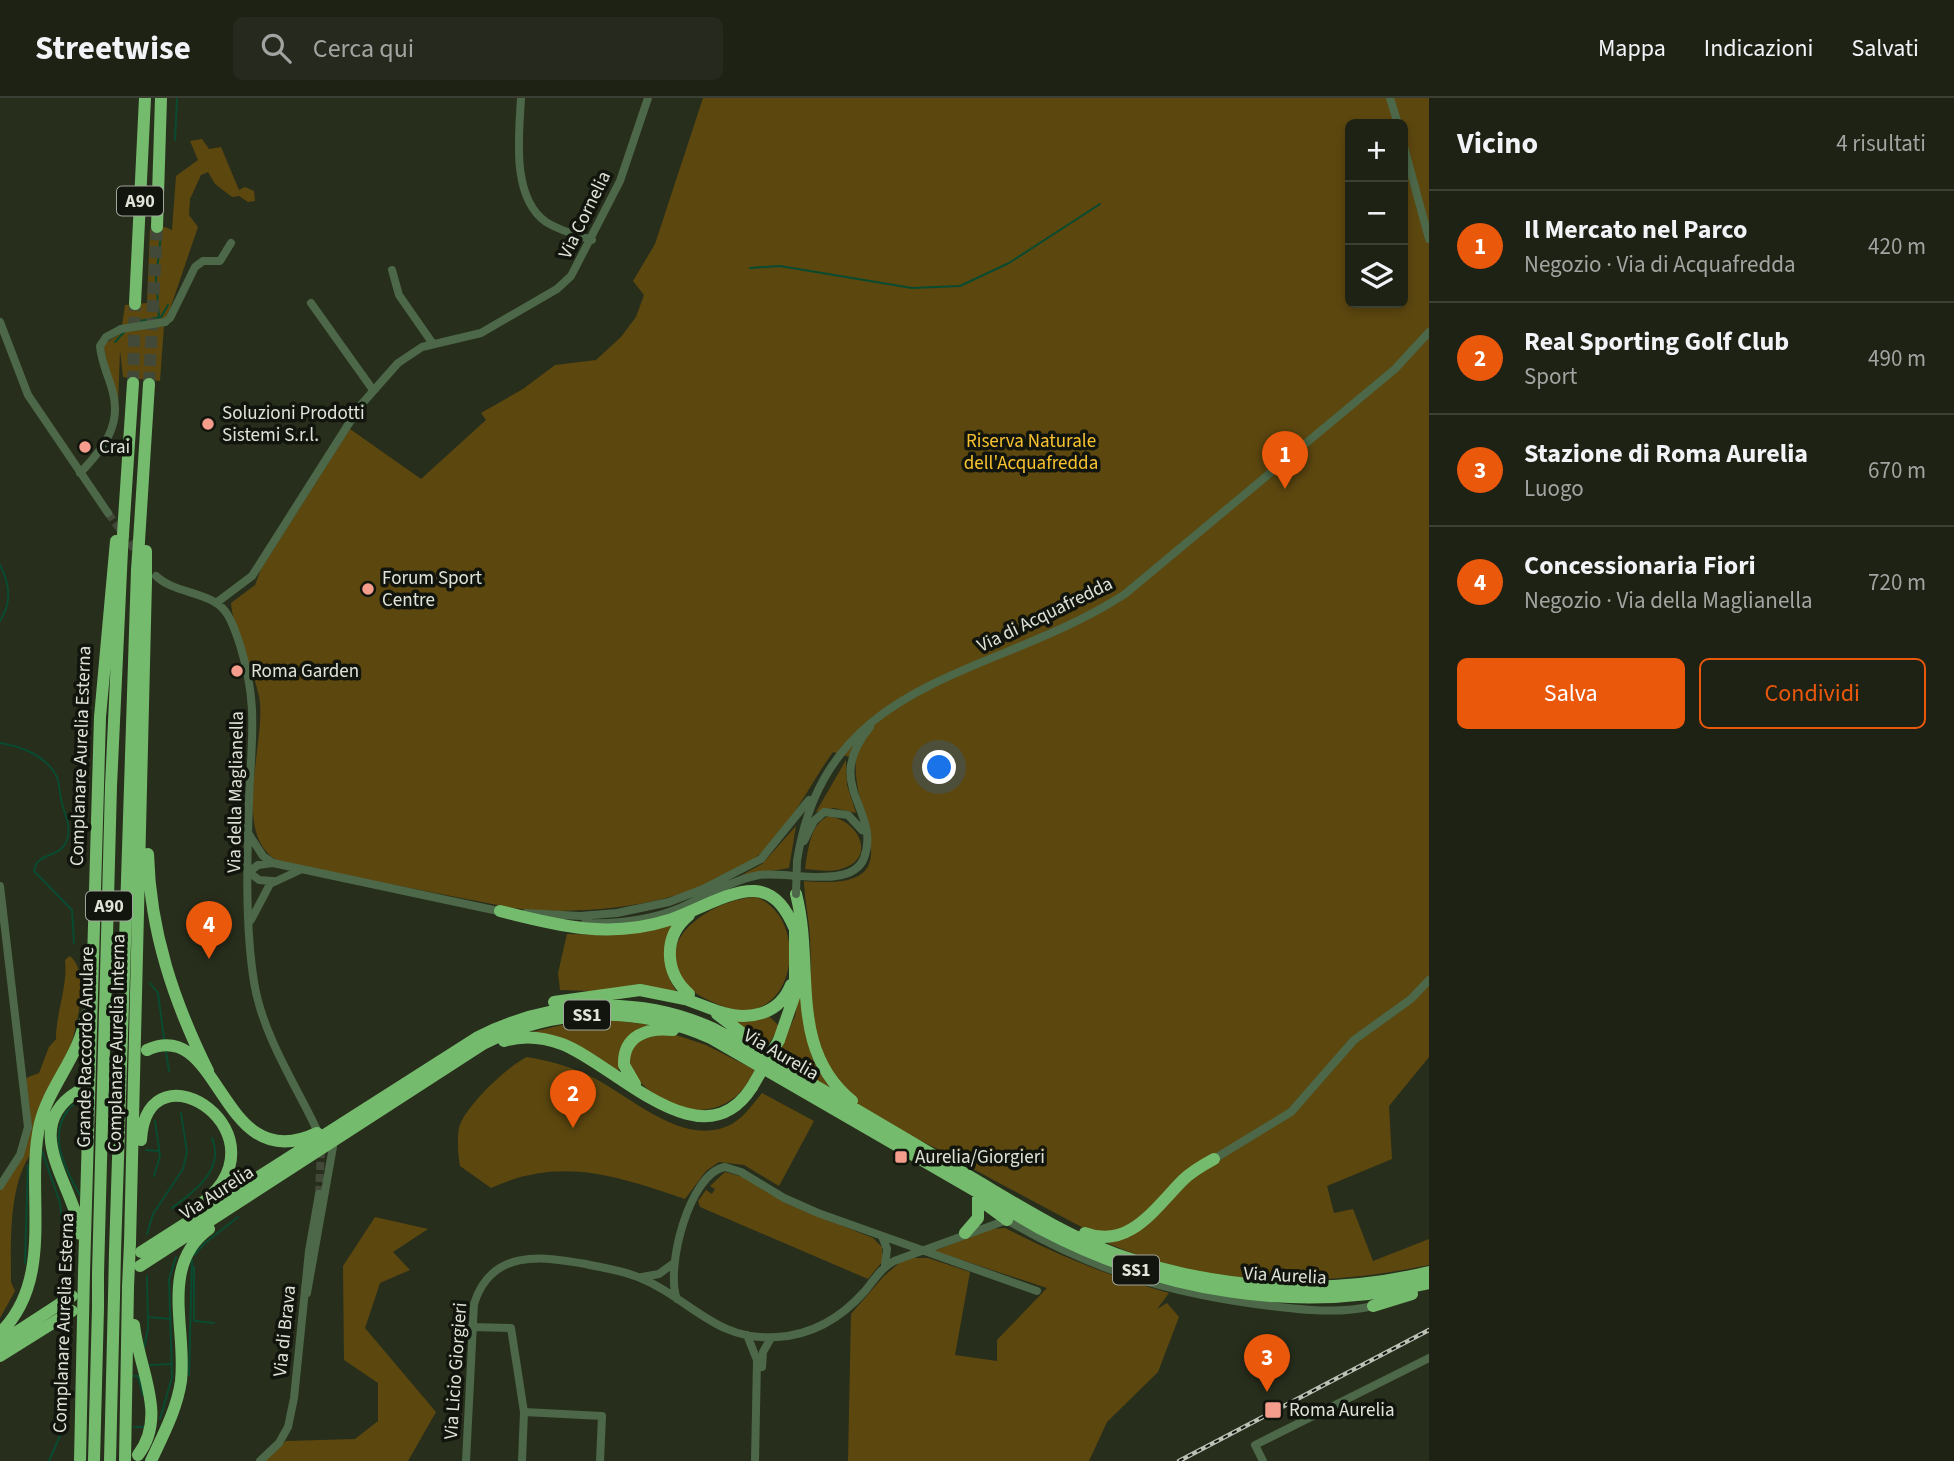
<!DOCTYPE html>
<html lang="it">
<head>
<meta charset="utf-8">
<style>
  body { margin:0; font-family:"Source Sans 3",sans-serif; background:#262a1e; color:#f1f3f6 }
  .controls { position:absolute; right:21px; top:21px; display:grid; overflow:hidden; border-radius:10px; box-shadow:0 4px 10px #0003 }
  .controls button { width:63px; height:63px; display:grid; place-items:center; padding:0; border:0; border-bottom:2px solid #3c3f34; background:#1e2215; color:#f1f3f6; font:35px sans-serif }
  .you { position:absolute; left:940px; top:670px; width:24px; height:24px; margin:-18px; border:5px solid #fff; border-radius:50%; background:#1a73e8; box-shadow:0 0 0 10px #1a73e833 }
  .badge { display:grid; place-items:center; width:46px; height:46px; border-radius:50%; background:#ea580c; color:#fff; font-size:23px; font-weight:700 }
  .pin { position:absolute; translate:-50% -58px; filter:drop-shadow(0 2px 4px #0008) }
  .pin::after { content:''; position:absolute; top:37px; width:24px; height:21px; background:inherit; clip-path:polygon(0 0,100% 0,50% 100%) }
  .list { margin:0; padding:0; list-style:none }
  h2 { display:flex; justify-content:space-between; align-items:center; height:91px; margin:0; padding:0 28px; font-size:30px }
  h2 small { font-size:23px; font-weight:400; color:#a1a4a0 }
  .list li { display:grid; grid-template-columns:46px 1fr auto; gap:21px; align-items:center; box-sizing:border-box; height:112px; padding:0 28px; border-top:2px solid #3c3f34 }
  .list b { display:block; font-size:26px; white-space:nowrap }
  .list p { margin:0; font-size:23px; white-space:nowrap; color:#a1a4a0 }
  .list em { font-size:23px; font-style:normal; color:#a1a4a0 }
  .actions { display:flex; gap:14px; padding:21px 28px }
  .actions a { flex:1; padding:16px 0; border:2px solid #ea580c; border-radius:10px; text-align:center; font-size:24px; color:#ea580c }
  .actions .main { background:#ea580c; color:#fff }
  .icon { flex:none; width:38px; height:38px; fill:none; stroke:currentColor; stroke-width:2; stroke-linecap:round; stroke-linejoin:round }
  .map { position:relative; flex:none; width:1429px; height:1363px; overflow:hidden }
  header { display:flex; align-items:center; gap:42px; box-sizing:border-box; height:98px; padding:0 35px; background:#1e2215; border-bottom:2px solid #3c3f34 }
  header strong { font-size:33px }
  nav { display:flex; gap:38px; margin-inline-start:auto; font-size:24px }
  .search { width:490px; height:63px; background:#262a1e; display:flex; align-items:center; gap:18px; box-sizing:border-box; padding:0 24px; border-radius:10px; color:#a1a4a0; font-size:26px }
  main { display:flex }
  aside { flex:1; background:#1e2215 }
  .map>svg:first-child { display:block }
  .green { fill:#5c470f; fill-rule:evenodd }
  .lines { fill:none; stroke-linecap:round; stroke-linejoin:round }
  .stream { stroke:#084b30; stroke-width:2 }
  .minor-tunnel { stroke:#434938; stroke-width:8; stroke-dasharray:8 4; stroke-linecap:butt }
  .highway-tunnel { stroke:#434938; stroke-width:12; stroke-dasharray:12 6; stroke-linecap:butt }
  .minor { stroke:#4c6849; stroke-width:8 }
  .highway { stroke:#75bb6d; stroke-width:12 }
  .rail-casing { stroke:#bcc1b5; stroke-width:4.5 }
  .rail { stroke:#12150d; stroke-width:2; stroke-dasharray:5; stroke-linecap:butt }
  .minor-bridge { stroke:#4c6849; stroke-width:8 }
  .highway-bridge { stroke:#75bb6d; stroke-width:12 }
  .poi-dot { fill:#f49d8d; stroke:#12150d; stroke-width:2.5 }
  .labels { text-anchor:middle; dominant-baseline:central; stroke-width:7; stroke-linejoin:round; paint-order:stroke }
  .shield { fill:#12150d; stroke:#a2a59b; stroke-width:2 }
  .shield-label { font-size:18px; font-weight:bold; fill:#dfe3d8 }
  .street-label { font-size:19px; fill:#dfe3d8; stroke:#12150d }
  .poi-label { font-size:19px; fill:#dfe3d8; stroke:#12150d; text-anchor:start }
  .park-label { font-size:19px; fill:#f8c230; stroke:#12150d }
</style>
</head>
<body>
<header>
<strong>Streetwise</strong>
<div class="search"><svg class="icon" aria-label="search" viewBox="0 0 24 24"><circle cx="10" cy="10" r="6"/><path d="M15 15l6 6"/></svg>Cerca qui</div>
<nav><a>Mappa</a><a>Indicazioni</a><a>Salvati</a></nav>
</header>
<main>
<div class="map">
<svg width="1429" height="1363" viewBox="0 0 1429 1363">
  <rect width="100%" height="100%" fill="#282e1c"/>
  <path class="green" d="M703 0H1429V959L1389 1008 1392 1061 1327 1088 1334 1115 1353 1111 1373 1163 1429 1141V1167C1324 1189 1212 1190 1112 1147 1104 1144 1097 1138 1089 1133 1041 1107 992 1082 945 1055 907 1034 852 1014 829 974 807 938 812 880 810 839 809 821 805 804 804 786V783C919 794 850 721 856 661L833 654C810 686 794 722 766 750 714 805 585 820 513 810L282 765C227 741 268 643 259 598 253 570 233 531 231 505L255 487 261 471 350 331 421 381 486 322 481 315 523 291 555 267 596 262 621 239 636 219 644 197 633 183 655 146ZM1350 26H1403V205H1350Z
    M202 41 209 51 221 49 239 92 245 89 254 93 255 103 248 104 239 98 232 99 215 86 208 74 201 77 190 101 189 117 198 129 168 217 162 222 122 228 125 207 147 205 150 131 165 129 172 132 176 78 198 62 190 43Z
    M164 228 160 283 123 279 120 252 118 307 103 247 124 233Z
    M846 662 847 687 856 715 834 710 816 714Z
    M829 718C859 723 876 759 844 770 832 775 817 772 805 771 808 753 810 725 829 718Z
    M796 728 789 770 740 778 762 766Z
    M756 799C814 821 795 941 717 906 709 902 700 899 693 893 641 847 711 801 756 799Z
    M675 826C666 853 659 872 679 896L560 892 558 875 567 836 610 837Z
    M70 858C105 887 46 1016 32 1054 8 1087 11 1145 11 1184L15 1193 0 1220V1093L18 1067 30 1015 26 980 39 975 49 949 56 941C56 914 68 888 65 862Z
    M803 870C803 916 801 956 833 993L777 958 795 918Z
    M770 919 780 929 767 948 732 922Z
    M610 922 650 927C618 936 626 948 618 974L528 935 570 925Z
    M667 934 706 947 755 972C727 1034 656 1017 627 966L633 944Z
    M527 959C551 963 572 969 594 980 633 1000 685 1051 732 1026 744 1019 753 1006 762 995L814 1023 779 1088 744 1067 719 1064 706 1073 685 1101C616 1078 561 1058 491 1090L460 1068C458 1057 457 1041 459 1030 464 1009 509 967 527 959Z
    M725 1074 743 1079 787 1106 873 1140 882 1149V1164L868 1181 700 1109 698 1103 706 1092 712 1096 715 1091 710 1088Z
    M375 1119 428 1131 393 1154 410 1172 380 1185 365 1230 436 1314 408 1363H264L286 1343 355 1341 378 1323V1285L344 1262 343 1168Z
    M1005 1130C1062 1159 1108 1178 1169 1195L1157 1211 1167 1205 1179 1219 1158 1274 1107 1324 1089 1363H848L851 1216 883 1179 899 1165 911 1160H928L970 1174 955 1257 997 1263V1242L1047 1190 934 1153 991 1131Z"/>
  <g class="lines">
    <path class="stream" d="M175 42 177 0
      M750 170 780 168 912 190 960 188 1009 165 1100 106
      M159 220 156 180 161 137
      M129 225 161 219 168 207
      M115 244 125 233
      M0 467C10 487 12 504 0 523
      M0 645C21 648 50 659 58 682 60 691 60 700 63 709 67 721 72 734 65 746 58 760 37 754 34 773L72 812 74 845
      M150 885 158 895 164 941
      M166 954 169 973
      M70 1009 73 1007
      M69 1011C47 1037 65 1071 80 1097
      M146 1052 158 1053
      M42 1053 60 1105 64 1147 72 1179 61 1194
      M154 1078 160 1058 155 1023
      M172 1110C195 1093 225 1072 212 1040
      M147 1136 153 1116 183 1071 187 1054 181 1015
      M65 1143 74 1144
      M194 1157 205 1145 238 1119
      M25 1165 28 1067
      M148 1219 171 1221
      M194 1223V1169
      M195 1223 214 1225
      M144 1250 148 1230 147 1178
      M150 1267 172 1266
      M189 1277 192 1162
      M134 1278H138L143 1297
      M160 1321 172 1279 169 1181 176 1159
      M134 1329H143
      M49 1363 63 1331"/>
    <path class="minor-tunnel" d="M108 415 137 455
      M319 1096 321 1050"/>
    <path class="highway-tunnel" d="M133 285 135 206
      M149 286 157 129"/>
    <path class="minor" d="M521 0C519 37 511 99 546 124 560 133 577 137 592 142
      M1390 0 1398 26
      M1403 45 1429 141
      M392 172 399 197 433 246
      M311 205 373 292
      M0 224 28 297 108 415
      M165 224 170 220 195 169 203 163H220L231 145
      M80 375C103 351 123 327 112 291 108 277 101 263 100 248L106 239 121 231
      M156 478C175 496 209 493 225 513 233 523 236 536 240 547 259 608 251 643 249 704 247 761 245 828 254 884 262 935 294 984 316 1030
      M216 505 252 478 360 308 398 265 422 249 481 235 557 191 571 178 620 83 648 0
      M248 735 263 758 273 765 503 814
      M804 743 814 723 824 714 848 717 862 732
      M797 763C826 575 995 581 1125 496L1395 271 1429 234
      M249 774 258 767 273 765
      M249 774 259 782 273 783
      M0 788 28 1029 20 1057 0 1088
      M526 815 580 818 617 815 669 804 703 791 761 761 809 702
      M251 822 270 786 300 772
      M585 825C616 826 651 822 680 810 705 799 732 782 759 777 787 773 852 792 864 760 882 712 821 688 870 629
      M1214 1061 1291 1014 1354 942 1411 901 1429 882
      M882 1138 887 1151 885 1167
      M642 1179 659 1176 674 1165
      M307 1195 334 1043
      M677 1201C665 1171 689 1075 725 1069L741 1074 784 1100 818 1115 1037 1193
      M471 1229 511 1230 524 1314 522 1363
      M747 1237 757 1262 755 1363
      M762 1269 763 1254 771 1240
      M524 1314 602 1318 600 1363
      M260 1363 279 1345 288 1329 294 1300 309 1153 319 1096
      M466 1363 474 1206C491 1151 541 1158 586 1166 603 1170 621 1172 638 1179 689 1199 715 1244 777 1239 812 1237 842 1219 865 1193 874 1182 881 1170 894 1163L1007 1122C1093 1173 1172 1196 1271 1208 1304 1212 1339 1216 1373 1208
      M1263 1363 1255 1347 1429 1260"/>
    <path class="highway" d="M157 129 161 0
      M135 206 145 0
      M124 421 133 285
      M139 443 149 286
      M148 756C150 834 174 904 208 973
      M796 796C815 869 787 950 852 1003
      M500 813C558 828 610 841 669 822 692 815 731 791 755 793 777 795 787 813 795 831
      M689 817C662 839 665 875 689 896
      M554 904 640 892 685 901
      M720 914C749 923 779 917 791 887
      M717 916 763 951
      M779 942 795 896V824
      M504 943C523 937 543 939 562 946 615 966 702 1067 752 989
      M147 952C222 917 219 1082 317 1035
      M635 986 624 967C623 938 647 929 673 932
      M77 994C18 1031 76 1089 80 1136
      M141 1042C147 939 297 1039 197 1109
      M988 1108 1007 1122
      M965 1135 978 1120V1100
      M1085 1135C1129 1152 1155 1110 1183 1082 1192 1073 1203 1067 1214 1061
      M130 1145 146 483
      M115 1154 137 472
      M141 1154 478 939C552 902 638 896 714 931 800 977 883 1028 967 1077 1015 1105 1063 1136 1116 1156 1215 1192 1327 1199 1429 1174
      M140 1168 483 946C554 909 638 907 711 940L1041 1131C1160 1194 1298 1217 1429 1185
      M84 1175 100 619 116 443
      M98 1176 111 688 122 452
      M1373 1208 1412 1196
      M134 1227C139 1272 168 1318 138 1357
      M0 1235C57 1179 24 1093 40 1025 50 986 80 958 86 917
      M0 1245 72 1198
      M0 1258 72 1213
      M80 1363 83 1221
      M94 1363 98 1210
      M110 1363 114 1199
      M125 1363 128 1189
      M151 1363C163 1337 177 1311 181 1283 187 1231 159 1167 209 1131"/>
    <defs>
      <path id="rail" d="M1179 1363 1429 1232"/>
    </defs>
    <use href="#rail" class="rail-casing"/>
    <use href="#rail" class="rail"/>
    <path class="minor-bridge" d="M121 231 165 224
      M796 796 797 763"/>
    <path class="highway-bridge" d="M122 452 124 421
      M137 472 139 443
      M146 483V453
      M685 901 720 914
      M752 989 779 942
      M128 1189 130 1145
      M114 1199 115 1154
      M98 1210V1176
      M83 1221 84 1175"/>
  </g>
  <g class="poi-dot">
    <circle cx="208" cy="326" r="7"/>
    <circle cx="85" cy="349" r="7"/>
    <circle cx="368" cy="491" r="7"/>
    <circle cx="237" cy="573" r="7"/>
    <rect x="894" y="1052" width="14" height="14" rx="3.5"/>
    <rect x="1264" y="1303" width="18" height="18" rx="3.5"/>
  </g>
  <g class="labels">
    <g class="shield">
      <rect x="117" y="88.5" width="46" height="29" rx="5"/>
      <rect x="86" y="793.5" width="46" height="29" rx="5"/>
      <rect x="564" y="902.5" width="46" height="29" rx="5"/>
      <rect x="1113" y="1157.5" width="46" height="29" rx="5"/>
    </g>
    <g class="shield-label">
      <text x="140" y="103">A90</text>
      <text x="109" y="808">A90</text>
      <text x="587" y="917">SS1</text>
      <text x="1136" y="1172">SS1</text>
    </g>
    <g class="street-label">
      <text transform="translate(585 117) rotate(-64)">Via Cornelia</text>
      <text transform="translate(1045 517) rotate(-26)">Via di Acquafredda</text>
      <text transform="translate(81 658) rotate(-88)">Complanare Aurelia Esterna</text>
      <text transform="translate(236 694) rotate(-89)">Via della Maglianella</text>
      <text transform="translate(117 945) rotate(-89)">Complanare Aurelia Interna</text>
      <text transform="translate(86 949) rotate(-89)">Grande Raccordo Anulare</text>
      <text transform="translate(781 957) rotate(30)">Via Aurelia</text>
      <text transform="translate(217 1095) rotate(-33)">Via Aurelia</text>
      <text transform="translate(1285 1178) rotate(3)">Via Aurelia</text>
      <text transform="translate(64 1225) rotate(-88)">Complanare Aurelia Esterna</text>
      <text transform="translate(285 1233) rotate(-84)">Via di Brava</text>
      <text transform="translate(456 1273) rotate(-86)">Via Licio Giorgieri</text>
    </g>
    <g class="poi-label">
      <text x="222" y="315">Soluzioni Prodotti<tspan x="222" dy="22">Sistemi S.r.l.</tspan></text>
      <text x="99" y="349">Crai</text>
      <text x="382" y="480">Forum Sport<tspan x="382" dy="22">Centre</tspan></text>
      <text x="251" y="573">Roma Garden</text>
      <text x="915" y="1059">Aurelia/Giorgieri</text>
      <text x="1289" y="1312">Roma Aurelia</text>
    </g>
    <g class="park-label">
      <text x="1031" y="343">Riserva Naturale<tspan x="1031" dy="22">dell'Acquafredda</tspan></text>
    </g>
  </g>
</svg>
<div class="controls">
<button>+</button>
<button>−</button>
<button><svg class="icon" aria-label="layers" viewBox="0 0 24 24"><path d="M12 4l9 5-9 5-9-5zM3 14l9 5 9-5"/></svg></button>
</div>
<div class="you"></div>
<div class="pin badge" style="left:1285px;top:391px">1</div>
<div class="pin badge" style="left:573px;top:1030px">2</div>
<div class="pin badge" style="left:1267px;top:1294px">3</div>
<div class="pin badge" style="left:209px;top:861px">4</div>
</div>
<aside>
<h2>Vicino<small>4 risultati</small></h2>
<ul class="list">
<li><span class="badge">1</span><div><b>Il Mercato nel Parco</b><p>Negozio · Via di Acquafredda</p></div><em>420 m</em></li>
<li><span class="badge">2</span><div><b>Real Sporting Golf Club</b><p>Sport</p></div><em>490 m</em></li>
<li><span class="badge">3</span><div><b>Stazione di Roma Aurelia</b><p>Luogo</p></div><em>670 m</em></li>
<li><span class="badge">4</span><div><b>Concessionaria Fiori</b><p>Negozio · Via della Maglianella</p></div><em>720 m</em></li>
</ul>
<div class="actions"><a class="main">Salva</a><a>Condividi</a></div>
</aside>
</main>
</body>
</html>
